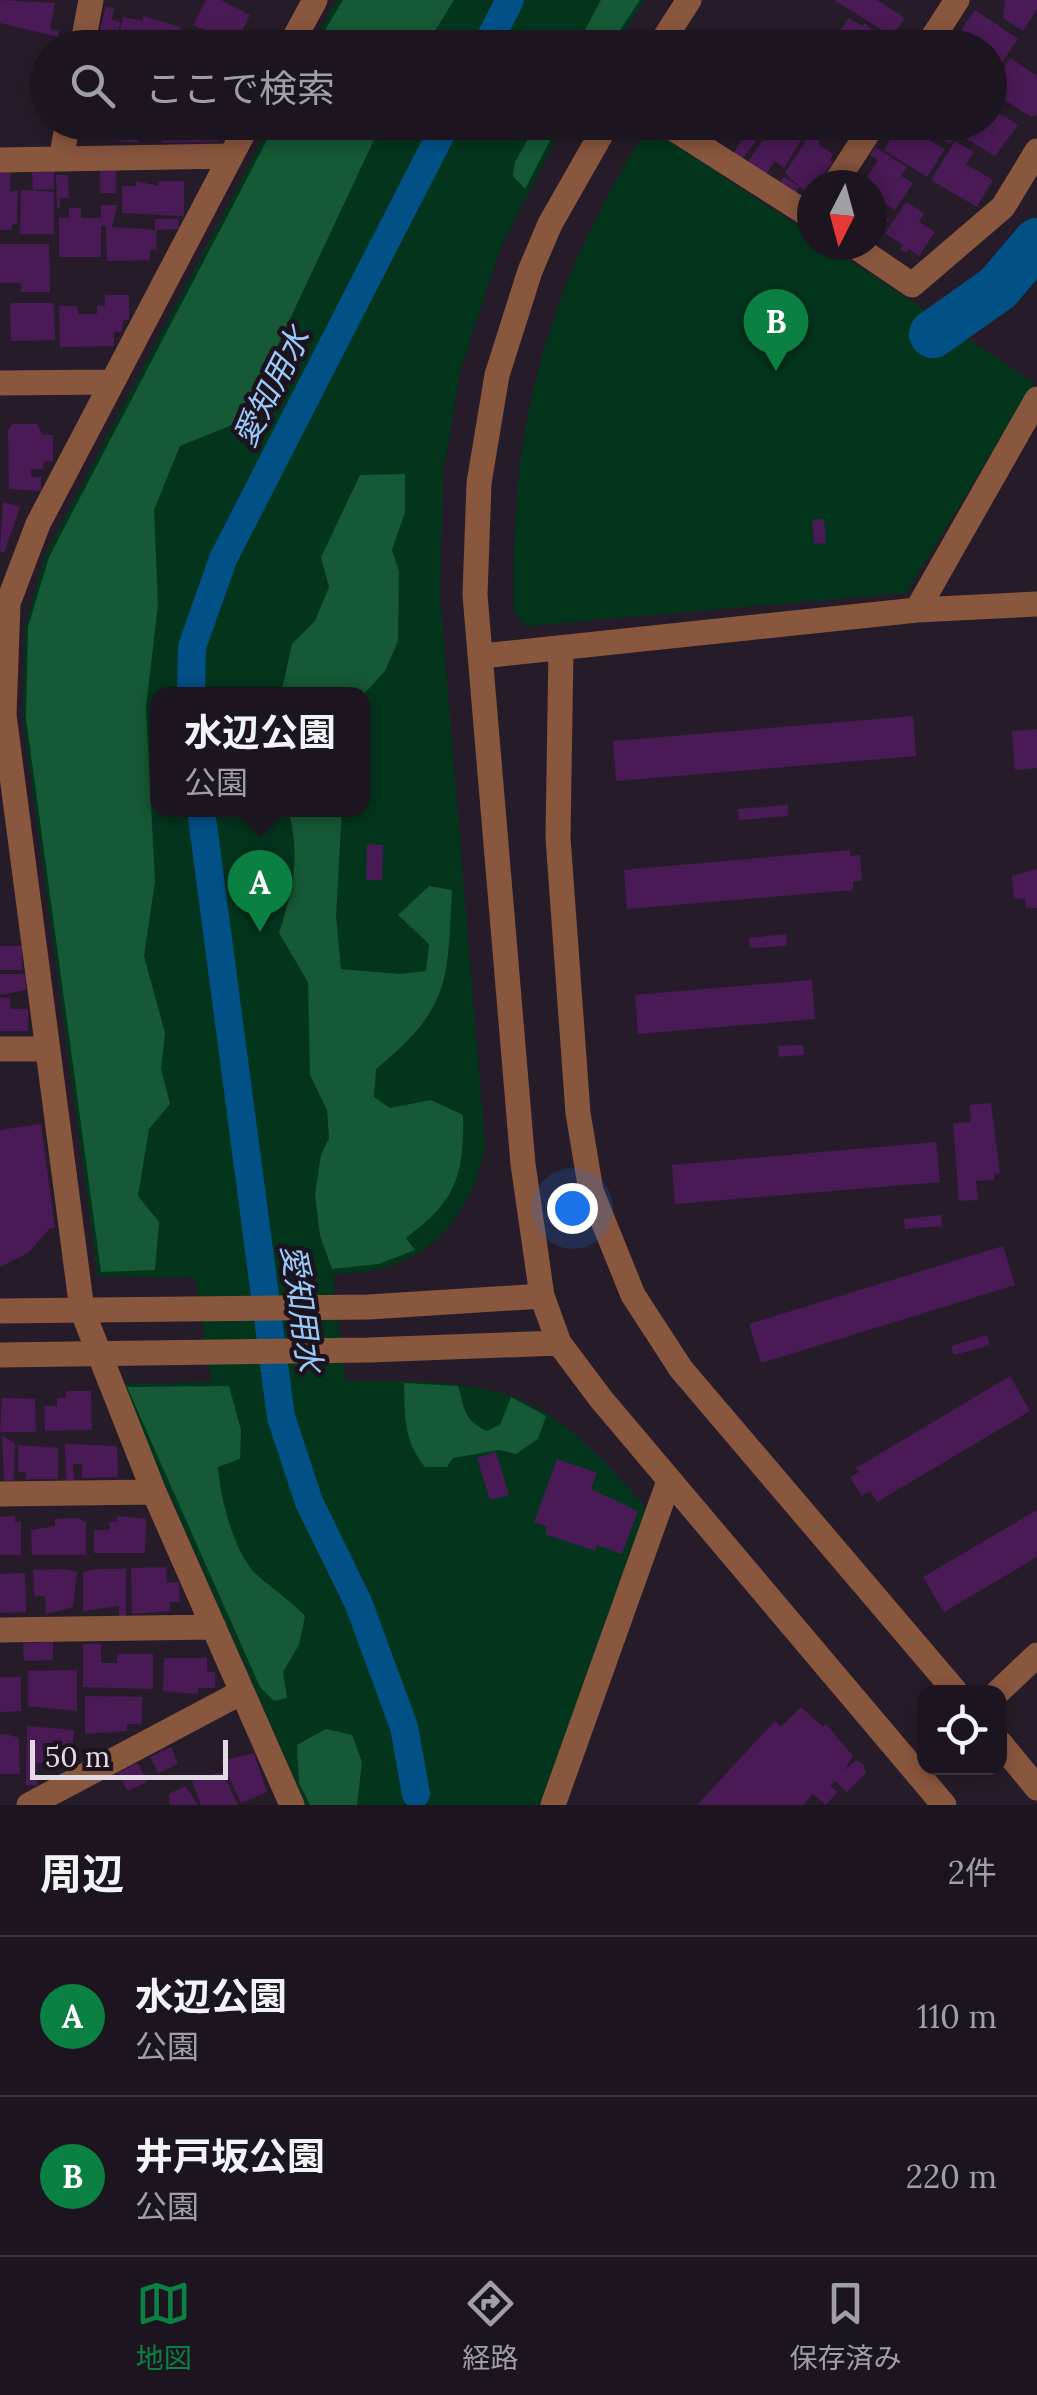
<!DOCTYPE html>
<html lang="ja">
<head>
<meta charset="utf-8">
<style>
  body { margin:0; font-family:Lora,"Noto Sans JP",serif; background:#29222c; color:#f1f3f6 }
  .controls { position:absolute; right:30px; bottom:30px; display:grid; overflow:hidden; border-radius:20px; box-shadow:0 5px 15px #0003 }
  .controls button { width:90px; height:90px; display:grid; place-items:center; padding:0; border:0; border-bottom:2px solid #3a343d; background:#1c151f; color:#f1f3f6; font:50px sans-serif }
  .compass { position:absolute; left:797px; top:170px; width:90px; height:90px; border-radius:50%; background:#1c151f; box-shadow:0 5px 15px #0003; rotate:186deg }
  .scale { position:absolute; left:30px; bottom:25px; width:198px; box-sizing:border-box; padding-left:10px; border:5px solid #e2dbe4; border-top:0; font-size:28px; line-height:35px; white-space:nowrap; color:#e2dbe4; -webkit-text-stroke:8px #1c131f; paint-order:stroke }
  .you { position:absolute; left:572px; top:1208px; width:35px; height:35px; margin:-25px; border:8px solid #fff; border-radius:50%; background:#1a73e8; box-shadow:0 0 0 15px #1a73e833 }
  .badge { display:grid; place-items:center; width:65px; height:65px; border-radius:50%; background:#0b8043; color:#fff; font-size:32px; font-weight:700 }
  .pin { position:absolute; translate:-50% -82px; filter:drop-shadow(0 2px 5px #0008) }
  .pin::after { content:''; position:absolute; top:52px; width:35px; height:30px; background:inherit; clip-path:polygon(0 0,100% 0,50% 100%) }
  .popup { position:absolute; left:150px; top:687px; width:220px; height:130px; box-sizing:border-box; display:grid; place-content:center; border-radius:20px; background:#1c151f; filter:drop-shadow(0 2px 8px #0005); font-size:32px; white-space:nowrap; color:#a09fa4 }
  .popup b { font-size:38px; color:#f1f3f6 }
  .popup::after { content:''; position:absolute; left:50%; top:100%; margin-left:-20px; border:20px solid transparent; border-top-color:#1c151f }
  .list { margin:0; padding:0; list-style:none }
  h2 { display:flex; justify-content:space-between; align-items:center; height:130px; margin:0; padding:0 40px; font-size:42px }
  h2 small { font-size:32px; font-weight:400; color:#a09fa4 }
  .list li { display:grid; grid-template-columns:65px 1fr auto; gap:30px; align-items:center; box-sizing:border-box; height:160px; padding:0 40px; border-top:2px solid #3a343d }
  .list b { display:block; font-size:38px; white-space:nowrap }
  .list p { margin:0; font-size:32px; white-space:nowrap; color:#a09fa4 }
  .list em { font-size:32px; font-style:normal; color:#a09fa4 }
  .icon { flex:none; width:55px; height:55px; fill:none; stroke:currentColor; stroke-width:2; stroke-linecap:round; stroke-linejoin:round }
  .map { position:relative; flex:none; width:1037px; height:1805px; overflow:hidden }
  .search { position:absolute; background:#1c151f; box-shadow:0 5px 15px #0003; left:30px; right:30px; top:30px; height:110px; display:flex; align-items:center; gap:25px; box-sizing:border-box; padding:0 35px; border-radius:55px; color:#a09fa4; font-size:38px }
  .sheet { height:450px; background:#1c151f }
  nav { display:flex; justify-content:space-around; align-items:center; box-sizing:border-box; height:140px; border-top:2px solid #3a343d; background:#1c151f; font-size:28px; color:#a09fa4 }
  nav a { display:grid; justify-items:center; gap:5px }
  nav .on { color:#0b8043 }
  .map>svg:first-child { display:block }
  .green { fill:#03351d; fill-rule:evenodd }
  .forest { fill:#155936 }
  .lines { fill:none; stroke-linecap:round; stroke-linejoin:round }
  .canal { stroke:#015187; stroke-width:28 }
  .river { stroke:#015187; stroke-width:48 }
  .building { fill:#4a1a56 }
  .minor { stroke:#89563e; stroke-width:25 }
  .tertiary { stroke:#89563e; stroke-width:25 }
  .labels { text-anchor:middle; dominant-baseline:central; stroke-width:9; stroke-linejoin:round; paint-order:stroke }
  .water-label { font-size:32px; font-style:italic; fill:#99cbfa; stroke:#1c131f }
</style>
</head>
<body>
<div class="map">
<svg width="1037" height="1805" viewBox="0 0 1037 1805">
  <rect width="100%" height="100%" fill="#261c29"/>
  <path class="green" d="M336 0H645L614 47 311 48Z
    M271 123H564L501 247 460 372 443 474 440 596 485 1146C475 1204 440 1254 380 1269 365 1273 348 1272 333 1275L346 1381C502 1380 542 1385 646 1508L541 1805H306L121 1384 211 1382 195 1278 98 1276 23 718 25 627 45 555ZM158 694H362V810H158Z
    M648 127 812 235V245H827L1034 383 906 593 526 626 514 611C509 422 548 286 648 127Z"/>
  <path class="forest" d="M343 0H454L425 47H315Z
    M601 0H640L609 47H576Z
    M276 123H382L242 421 180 446 154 510 158 605 146 707 155 882 144 956 165 1033 161 1069 170 1104 149 1129 138 1196 159 1222 155 1270 101 1272 26 718 28 627 49 557Z
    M537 123H559L525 189 513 176 515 162Z
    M405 474V512L392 550 399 571 398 641 385 671 363 695 281 694 292 644 315 621 329 587 321 557 360 475Z
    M288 810H342L336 915 341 969 399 974 426 971 429 944 398 915 429 886 452 890C447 983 451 1007 376 1069L374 1097 390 1108 431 1100 463 1115C464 1176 457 1200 406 1238L415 1250 379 1264 332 1269 320 1236 315 1194 321 1155 329 1138 327 1110 310 1075 308 982 279 933C293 890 301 854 288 810Z
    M404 1383 458 1386C465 1409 463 1420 487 1431L500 1425 511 1397 546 1416 538 1439 516 1454 499 1450 453 1458 447 1467H425C403 1440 405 1416 404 1383Z
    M229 1386 241 1430 240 1459 218 1467C220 1497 234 1554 257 1575 273 1589 290 1600 305 1616L299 1645 283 1672 287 1698 274 1701 260 1687 127 1387Z
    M326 1729 352 1735 362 1762 357 1805H310L299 1783 297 1745Z"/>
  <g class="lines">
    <path class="canal" d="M485 48 510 0
      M191 694 192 647 223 559 447 122
      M201 810 281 1417 309 1502 358 1602 404 1727 416 1794"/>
    <path class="river" d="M933 334 998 288 1037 242"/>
  </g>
  <path class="building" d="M0 0 55 3 50 29 59 31 58 37 0 23Z
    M206 0H221L250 15 236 43 193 25Z
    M834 0H877L905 18 892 36Z
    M1005 0H1037V9L1023 31 1003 18Z
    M106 7 114 8 112 20 120 22 117 40 98 36Z
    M975 10 1018 39 994 74 990 71V48L951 45Z
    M143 16 181 27 177 48 118 41 123 17 143 21Z
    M849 18 862 26 864 23 895 48H843L833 41Z
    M1010 58 1037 76V114L1031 117 990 90Z
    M990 108 1018 125 995 156 960 135 968 122H990Z
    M85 122H141L138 143 83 137Z
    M161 122H227V136L217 137 218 142 162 143Z
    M733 122H771L742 159 733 154 742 139 729 135Z
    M775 122H788L791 130 796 122H812L784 168 775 161 766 174 748 162Z
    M818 122 828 128 818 144 833 154 830 160 833 162 808 194 800 187 795 194 779 184 784 177 800 187 785 173Z
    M901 122H912L908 129 945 149 927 177 884 150Z
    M927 122H964L950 144 923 128Z
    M955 141 974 152 966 164 993 180 977 207 931 180Z
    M875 147 891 157 884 166 892 158 907 167 901 176 913 183 895 210 872 195V185L858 182 862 176 866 179 878 160 870 155Z
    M54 171V189L33 190 32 172Z
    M100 171H116V193H100Z
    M0 172H10V191H18L17 224H12V230H0Z
    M56 175H68L69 198H60V208H57Z
    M136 181 158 186V181H184V216L122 213V186H136Z
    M21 190 54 192V234H20Z
    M906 202 924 213 919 222 935 232 919 256 909 249 906 253 900 249 903 245 885 233Z
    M101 205H117L112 227 155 230V219H178L179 229 156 230 157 250H150V260L107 261 106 226H101V257H59V218H69V208H81V218H101Z
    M872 208 889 219 872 243Z
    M0 244H49L50 292H21V283H0Z
    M105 295H129V320H124L121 332H114V346L60 347 59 306H77L78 314H97V306H105Z
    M10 303H54L55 340 11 341Z
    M12 424H37L43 435H53V461L43 462V469H31V477H41V491L9 489 8 431Z
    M3 502 20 507 4 553 0 551Z
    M824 519 826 543 814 544 812 520Z
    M913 716 916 756 616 781 613 741Z
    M1037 729V768L1015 770 1012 731Z
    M788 805V816L739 820 738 809Z
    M367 844 383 845 382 880H366Z
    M850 850V856L860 855 862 881H853V890L627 909 624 870Z
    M1037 869V908H1026L1025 898 1014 899 1012 876Z
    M786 934 787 946 750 948 749 938Z
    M0 946H22V970H0Z
    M0 974H25L26 990 0 995Z
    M812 980 815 1019 638 1034 635 995Z
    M0 997 10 998V1009H28V1031H0Z
    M803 1045 804 1055 779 1057 778 1046Z
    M991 1103 1000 1173 994 1174V1180L976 1181 978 1200 959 1201 953 1123 971 1122 970 1105Z
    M41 1124 55 1228 49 1229 28 1253 0 1267V1130Z
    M936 1142 940 1182 675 1204 672 1165Z
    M941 1215 942 1226 905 1229 904 1219Z
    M1003 1246 1015 1285 761 1363 749 1324Z
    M987 1335 990 1345 954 1355 951 1346Z
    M1010 1376 1030 1411 877 1502 870 1491 862 1496 850 1477 859 1472 856 1468Z
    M66 1391H91L92 1430 45 1431 44 1406H57V1398H66Z
    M2 1398 35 1399 36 1432H0Z
    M2 1436 15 1443 14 1481H4Z
    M65 1444 117 1446 118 1477 82 1478V1464H73L74 1480 66 1481Z
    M18 1445 58 1448V1479H26V1472H18Z
    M496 1452 509 1495 490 1500 477 1458Z
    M557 1459 597 1473 591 1489 638 1511 622 1554 597 1545 595 1551 545 1534 547 1527 534 1522Z
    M1037 1510V1557L944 1612 923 1577Z
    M15 1516V1522H21V1555H0V1517Z
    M117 1516 146 1519 145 1553H94V1530H109L110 1522H117Z
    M77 1518 86 1522V1555H32L31 1530 55 1526V1519Z
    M166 1567 167 1583 179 1582 180 1602H170V1611L132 1614 131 1568Z
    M62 1569 77 1572 73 1607 46 1614 45 1596H34L33 1570Z
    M98 1569H126V1616H119V1606L83 1611V1572Z
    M25 1573 26 1612 0 1613V1574Z
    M53 1642V1660L24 1661 23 1643Z
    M83 1644H101V1663H117V1654H153V1689L83 1687Z
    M164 1658H207V1672H215V1688H198V1694L163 1691Z
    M77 1670V1711L28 1706V1671Z
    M0 1677H21V1711L0 1712Z
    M85 1696 142 1697V1724H127V1731L85 1734Z
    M801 1707 823 1727 826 1724 853 1756 844 1771 856 1760 863 1764 866 1773 847 1792 835 1781 830 1786 837 1792 826 1805 813 1794 803 1805H697L775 1721 781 1727Z
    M27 1726 74 1730 71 1763H36L37 1785H26Z
    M6 1734 19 1738 20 1774H0V1735Z
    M171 1747 178 1764 158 1773 150 1757Z
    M254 1753 267 1792 241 1803 221 1761Z
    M138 1763 147 1782 128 1791 118 1773Z
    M217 1773H223L238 1805H201L192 1781Z
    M185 1786 198 1805H170L169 1794Z"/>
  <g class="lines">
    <path class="minor" d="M82 48 91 0
      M289 48 315 0
      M926 48 957 0
      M249 122 38 524 8 603 4 715 82 1310 154 1492 292 1805
      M663 122 812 217
      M61 159 68 122
      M0 160 231 156
      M834 185 875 122
      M853 245 912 285 1003 207 1037 151
      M0 383 112 382
      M917 610 1037 399
      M561 648 558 838 578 1113 591 1191 633 1295 681 1369 956 1692
      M482 656 917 610 1037 604
      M0 1049H47
      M0 1494 154 1492
      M0 1630 214 1627
      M998 1692 1037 1655
      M1000 1743 1037 1788
      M29 1805 242 1692
      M553 1805 669 1481"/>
    <path class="tertiary" d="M658 48 689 0
      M608 122 550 224 530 271 497 375 479 483 475 595 523 1164 542 1296 559 1343 601 1399 944 1805
      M0 1311 369 1307 542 1296
      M0 1355 369 1350 559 1343"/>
  </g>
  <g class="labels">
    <g class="water-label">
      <text transform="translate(271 387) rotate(-63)">愛知用水</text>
      <text transform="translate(302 1308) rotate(82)">愛知用水</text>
    </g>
  </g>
</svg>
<div class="controls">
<button><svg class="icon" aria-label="locate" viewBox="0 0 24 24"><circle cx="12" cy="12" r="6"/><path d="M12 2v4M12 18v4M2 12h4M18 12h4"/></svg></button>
</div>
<svg class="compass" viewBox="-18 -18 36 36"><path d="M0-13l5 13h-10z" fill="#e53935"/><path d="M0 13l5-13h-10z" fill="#a09fa4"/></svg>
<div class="scale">50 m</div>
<div class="you"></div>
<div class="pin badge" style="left:260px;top:932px">A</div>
<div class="popup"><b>水辺公園</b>公園</div>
<div class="pin badge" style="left:776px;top:371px">B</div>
<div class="search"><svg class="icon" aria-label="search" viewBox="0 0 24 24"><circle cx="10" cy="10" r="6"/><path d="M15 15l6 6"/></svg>ここで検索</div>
</div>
<section class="sheet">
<h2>周辺<small>2件</small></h2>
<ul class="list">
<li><span class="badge">A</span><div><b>水辺公園</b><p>公園</p></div><em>110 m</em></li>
<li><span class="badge">B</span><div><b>井戸坂公園</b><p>公園</p></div><em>220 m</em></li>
</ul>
</section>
<nav>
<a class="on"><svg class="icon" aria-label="map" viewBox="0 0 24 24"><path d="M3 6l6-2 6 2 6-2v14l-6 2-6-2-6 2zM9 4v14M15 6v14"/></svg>地図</a>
<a><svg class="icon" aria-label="directions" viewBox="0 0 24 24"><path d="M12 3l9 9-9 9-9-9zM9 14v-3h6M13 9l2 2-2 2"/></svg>経路</a>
<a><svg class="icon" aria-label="saved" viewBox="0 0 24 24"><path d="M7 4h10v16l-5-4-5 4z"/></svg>保存済み</a>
</nav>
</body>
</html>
